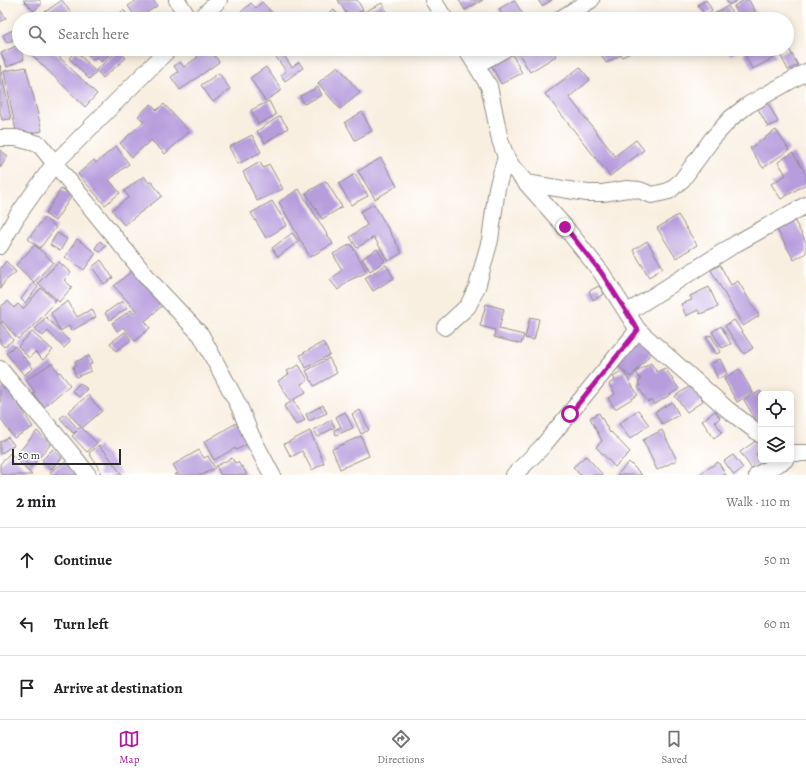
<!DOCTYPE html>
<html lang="en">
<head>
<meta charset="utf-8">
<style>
  body { margin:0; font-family:Alegreya,serif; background:#f6f6f6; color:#202124 }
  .controls { position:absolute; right:12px; bottom:12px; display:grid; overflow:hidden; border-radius:6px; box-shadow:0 2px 10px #0003 }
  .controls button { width:36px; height:36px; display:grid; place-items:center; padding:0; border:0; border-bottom:1px solid #e0e0e0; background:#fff; color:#202124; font:20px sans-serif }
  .scale { position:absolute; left:12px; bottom:10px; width:109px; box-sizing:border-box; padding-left:4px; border:2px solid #2b2b2b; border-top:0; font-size:11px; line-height:14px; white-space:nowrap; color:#2b2b2b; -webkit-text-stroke:3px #fff; paint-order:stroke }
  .stop { position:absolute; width:12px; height:12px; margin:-9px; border:3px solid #b5179e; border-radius:50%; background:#fff }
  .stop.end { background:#b5179e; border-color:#fff; box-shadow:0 1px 4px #0008 }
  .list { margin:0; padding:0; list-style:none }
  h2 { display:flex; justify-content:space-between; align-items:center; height:52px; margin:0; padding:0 16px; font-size:17px }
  h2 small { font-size:13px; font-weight:400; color:#757577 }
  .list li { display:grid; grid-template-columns:26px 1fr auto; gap:12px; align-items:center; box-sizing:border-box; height:64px; padding:0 16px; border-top:1px solid #e0e0e0 }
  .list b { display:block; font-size:15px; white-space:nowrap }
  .list em { font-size:13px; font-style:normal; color:#757577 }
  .icon { flex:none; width:22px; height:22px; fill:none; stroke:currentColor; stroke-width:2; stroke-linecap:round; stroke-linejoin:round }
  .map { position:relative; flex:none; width:806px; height:475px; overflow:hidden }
  .search { position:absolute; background:#fff; box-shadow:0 2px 10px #0003; left:12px; right:12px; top:12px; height:44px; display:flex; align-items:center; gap:10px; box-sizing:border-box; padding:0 14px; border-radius:22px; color:#757577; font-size:15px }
  .sheet { height:244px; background:#fff }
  nav { display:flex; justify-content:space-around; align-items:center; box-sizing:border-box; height:56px; border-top:1px solid #e0e0e0; background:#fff; font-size:11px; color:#757577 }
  nav a { display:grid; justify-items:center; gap:2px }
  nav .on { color:#b5179e }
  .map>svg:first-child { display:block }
  .building { fill:#b89ddd }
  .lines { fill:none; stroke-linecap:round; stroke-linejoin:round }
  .minor-casing { stroke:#928d86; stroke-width:18 }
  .minor { stroke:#fff; stroke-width:16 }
  .route { stroke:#b5179e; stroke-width:5 }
</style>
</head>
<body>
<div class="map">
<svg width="806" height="475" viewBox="0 0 806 475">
  <rect width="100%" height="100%" fill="#fff"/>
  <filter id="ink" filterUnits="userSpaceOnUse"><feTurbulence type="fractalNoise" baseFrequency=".025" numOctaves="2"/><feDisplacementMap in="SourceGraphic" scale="8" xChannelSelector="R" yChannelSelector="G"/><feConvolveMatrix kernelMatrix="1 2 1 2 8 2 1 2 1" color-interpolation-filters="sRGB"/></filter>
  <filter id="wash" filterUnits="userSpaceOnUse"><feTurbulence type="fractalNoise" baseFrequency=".012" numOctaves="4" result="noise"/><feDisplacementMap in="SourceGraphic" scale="16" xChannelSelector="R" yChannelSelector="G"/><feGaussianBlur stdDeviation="0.9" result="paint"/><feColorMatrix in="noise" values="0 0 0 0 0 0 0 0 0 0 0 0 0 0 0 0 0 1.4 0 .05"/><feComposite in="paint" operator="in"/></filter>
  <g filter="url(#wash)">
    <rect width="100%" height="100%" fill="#f9efe1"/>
    <g id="blocks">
      <path class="building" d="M23 0H39L42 3 34 11Z
        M62 0 75 19H35Z
        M137 0H153L157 6 137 19 128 6Z
        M338 0H357L363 10 349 18Z
        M459 0H483L465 10Z
        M514 0 526 19H505L499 9Z
        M538 0H552L542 6Z
        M706 0 712 10 705 15 698 5Z
        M726 0H738L729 5Z
        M744 0H749L759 19H741L734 6Z
        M262 2 275 16 272 19H243L239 14 251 3 256 8Z
        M382 3 390 19H362L360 14Z
        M728 6 735 19H705Z
        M0 10 6 18 0 22Z
        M123 10 132 19H116L115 18Z
        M334 10 340 19H326L324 16Z
        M19 27V37L7 43 3 35Z
        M18 45 24 59 7 67 1 53Z
        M26 49H51L97 94 85 107Z
        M86 49H117L101 62 97 57 92 60 85 50Z
        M199 49H210L219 62 180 90 171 77 178 72 174 66 180 62 184 67 198 57 194 52Z
        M271 49H278L280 52 275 55Z
        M290 49H300L294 54Z
        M524 49H552L556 56 530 72 518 52Z
        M598 49H631L632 52 622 57 621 55 606 63Z
        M727 49H741L731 55Z
        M752 49H771L776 57 752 69 744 53Z
        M789 49 798 65 788 70 780 54Z
        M119 50 126 58 103 78 96 70Z
        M76 51 96 72 89 79 69 58Z
        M511 52 522 73 501 84 490 63Z
        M282 53 292 67 299 62 303 68 285 81 281 75 286 71 276 57Z
        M0 65 11 119 2 120 0 112Z
        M338 66 360 93 340 109 318 83Z
        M26 67 42 131 17 136 4 71Z
        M266 67 282 90 265 101 250 78Z
        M580 67 590 80 569 97 615 156 636 140 644 150 610 176 545 94Z
        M219 73 230 89 213 102 201 85Z
        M318 87 322 95 304 104 300 96Z
        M269 101 276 115 258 124 251 110Z
        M768 103 778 122 768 127 758 109Z
        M151 104 157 110 164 104 189 132 165 154 151 140 132 157 120 143 144 122 138 116Z
        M362 112 372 131 355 140 345 122Z
        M280 116 288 128 265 143 257 131Z
        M776 130 789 150 763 168 750 148Z
        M252 135 261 152 238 164 229 147Z
        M116 146 129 164 109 180 120 193 105 205 78 174 94 160 96 163Z
        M0 150 8 156 0 168Z
        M793 153 806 174V184L781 199 771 184 786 175 778 162Z
        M381 158 397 186 375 199 358 171Z
        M260 162 263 168 269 164 283 189 257 201 243 172Z
        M355 174 368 196 351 205 339 184Z
        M144 176 149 183 151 181 162 196 124 225 112 210 129 197 124 191Z
        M326 181 342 207 322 219 306 193Z
        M61 189 72 196 55 221 45 214Z
        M299 189 333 244 310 257 279 202Z
        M272 201 287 225 266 238 251 213Z
        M374 204 402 253 388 261 374 237 357 248 350 237 367 225 360 212Z
        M678 215 697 245 676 258 657 228Z
        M792 216 806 242V253L794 260 775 226Z
        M44 218 56 227 40 248 28 239Z
        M57 233 67 239 60 251 50 245Z
        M292 233 299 241 278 257 272 248Z
        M77 239 96 253 84 270 65 257Z
        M100 241 106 246 100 252 95 248Z
        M647 241 663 268 649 277 633 250Z
        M351 244 367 272 348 281 338 290 330 280 342 270 333 254Z
        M35 245 53 262 34 282 16 265Z
        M377 249 385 261 370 271 362 259Z
        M101 260 113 278 104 284 92 267Z
        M6 261 16 272 5 281 0 289V269Z
        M59 262 71 273 64 280 72 287 59 302 38 283Z
        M386 265 394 278 373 291 365 278Z
        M720 265 731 285 738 281 759 316 743 326 711 270Z
        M134 269 164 304 145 321 150 328 135 341 123 327 117 331 112 323 131 310 134 314 137 312 114 286Z
        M33 283 38 287 25 303 21 299Z
        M599 286 604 294 593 300 589 291Z
        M709 287 718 307 700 314 698 310 686 316 681 304 692 300 690 296Z
        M41 288 56 301 34 326 18 339 2 321 1 323 13 340 4 347 0 343V307L8 301 14 308 18 304 23 309Z
        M68 301 77 317 92 309 96 317 71 331 69 326 60 331 51 313Z
        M122 301 127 308 110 320 105 313Z
        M486 304 504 309 499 329 524 335 521 344 494 337 495 330 480 326Z
        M46 317 70 342 64 348 48 331 43 336 35 329Z
        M530 317 539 319 534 340 525 338Z
        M734 320 753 348 744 354 725 326Z
        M721 326 731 344 722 348 712 332Z
        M32 332 53 350 43 360 35 352 29 358 18 346Z
        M125 332 131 340 116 351 110 343Z
        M711 335 721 352 716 354 706 337Z
        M637 337 653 351 631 377 615 363Z
        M323 342 330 355 306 368 300 355Z
        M15 346 33 368 24 375 6 353Z
        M89 356 92 364 89 365 91 371 76 377 73 367 76 366 75 362Z
        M329 358 337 373 314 386 306 371Z
        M720 359 727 374 718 379 711 364Z
        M52 363 58 373 60 372 70 385 44 407 33 394 35 392 26 380Z
        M651 363 657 372 665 368 679 389 654 405 651 400 648 402 638 387 640 386 638 382 641 380 636 372Z
        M299 365 308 380 301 384 306 392 293 400 305 420 296 425 284 406 291 402 278 381 289 374 287 371Z
        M739 369 753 393 737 402 724 379Z
        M623 371 638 395 615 409 608 398 615 394 609 384 615 380 613 377Z
        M80 383 87 389 79 397 72 391Z
        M6 385 33 427 14 438 0 418V390Z
        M692 385 703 401 687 412 675 396Z
        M760 391 762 394 761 420 757 422 744 400Z
        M88 395 102 411 82 428 97 443 87 452 72 436 77 431 73 433 60 418 65 414 78 429 81 427 68 412Z
        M672 402 679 415 662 424 655 412Z
        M323 405 327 413 309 421 306 414Z
        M360 410 369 430 361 434 352 414Z
        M638 410 649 425 630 439 619 424Z
        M715 411 720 418 715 422 722 432 714 438 702 421Z
        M345 412 353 428 336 435 334 430 341 427 336 417Z
        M599 413 610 433 611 432 630 452 615 467 596 447 602 441 590 418Z
        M331 420 335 427 318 437 314 430Z
        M238 422 248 444 236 450 235 448 214 460 204 442Z
        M662 430 677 460 657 470 643 440Z
        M37 431 51 444 31 467 17 454Z
        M310 431 324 463 312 470 302 451 291 457 284 444Z
        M361 436 369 456 340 469 332 449Z
        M8 437 14 445 0 454V442Z
        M757 440 761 446V451L756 454 762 462 752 469 740 452Z
        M99 445 103 451 104 450 122 475H100L99 473 101 472 89 453Z
        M53 449 62 458 51 469 42 460Z
        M199 450 204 458 208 456 215 468 202 475H174L178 473 173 465Z
        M10 453 32 475H3L0 472V464Z
        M733 455 743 468 734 475 724 461Z
        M586 456 603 475H580L573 467Z
        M232 458 235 463 238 462 241 467 242 466 247 475H221L216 466Z
        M68 460 78 475H53L50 472Z
        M629 462 642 475H617Z
        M718 462 726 475H698Z"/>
    </g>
  </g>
  <g filter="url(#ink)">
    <use href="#blocks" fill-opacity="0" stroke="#928d86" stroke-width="1"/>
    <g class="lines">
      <defs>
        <path id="minor" d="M177 0 189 19
          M433 0 445 19
          M200 19 219 0
          M560 19 591 0
          M466 49 489 86 500 140 506 157 513 168 565 227 601 272 638 330 727 409 761 435
          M476 65 505 49
          M0 138H16L39 144 152 283 201 335 239 406 251 435 272 475
          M526 183 587 193H603L627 189 639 190 652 195 669 191 682 180 712 139 731 118 748 105 806 72
          M0 246 17 216 54 164 169 49
          M628 312 737 243 806 205
          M445 327 468 306 477 287 490 240 497 188 506 157
          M0 369C29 405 61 438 88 475
          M791 453H806
          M514 475 542 447 638 330
          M757 475 785 460"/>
      </defs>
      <use href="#minor" class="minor-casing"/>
      <use href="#minor" class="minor"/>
    </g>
  </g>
  <g class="lines" filter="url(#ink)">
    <path class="route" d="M565 227 601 272 638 330 570 414"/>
  </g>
</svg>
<div class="controls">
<button><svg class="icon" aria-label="locate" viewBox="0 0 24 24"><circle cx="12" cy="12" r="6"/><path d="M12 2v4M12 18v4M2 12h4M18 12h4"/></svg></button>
<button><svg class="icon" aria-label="layers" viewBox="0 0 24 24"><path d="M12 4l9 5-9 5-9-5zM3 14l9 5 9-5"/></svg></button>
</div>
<div class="scale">50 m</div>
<div class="stop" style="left:570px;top:414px"></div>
<div class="stop end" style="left:565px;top:227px"></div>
<div class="search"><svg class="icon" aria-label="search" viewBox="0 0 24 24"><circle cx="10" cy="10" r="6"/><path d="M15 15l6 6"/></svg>Search here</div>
</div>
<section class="sheet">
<h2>2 min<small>Walk · 110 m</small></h2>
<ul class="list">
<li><svg class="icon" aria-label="ahead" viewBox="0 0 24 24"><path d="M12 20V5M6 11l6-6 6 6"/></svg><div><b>Continue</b></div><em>50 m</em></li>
<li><svg class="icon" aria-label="left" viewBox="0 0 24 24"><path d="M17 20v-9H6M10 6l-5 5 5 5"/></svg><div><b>Turn left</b></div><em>60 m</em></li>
<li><svg class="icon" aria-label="arrive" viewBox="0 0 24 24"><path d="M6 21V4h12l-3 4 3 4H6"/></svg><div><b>Arrive at destination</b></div></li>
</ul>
</section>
<nav>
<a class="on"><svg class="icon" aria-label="map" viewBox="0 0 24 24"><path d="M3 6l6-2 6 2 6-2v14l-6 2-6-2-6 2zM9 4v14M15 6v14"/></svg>Map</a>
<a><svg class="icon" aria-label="directions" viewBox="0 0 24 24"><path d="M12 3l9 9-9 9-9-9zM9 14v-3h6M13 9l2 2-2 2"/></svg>Directions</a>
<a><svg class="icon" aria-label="saved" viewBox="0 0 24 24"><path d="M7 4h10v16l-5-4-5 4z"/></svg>Saved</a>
</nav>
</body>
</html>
